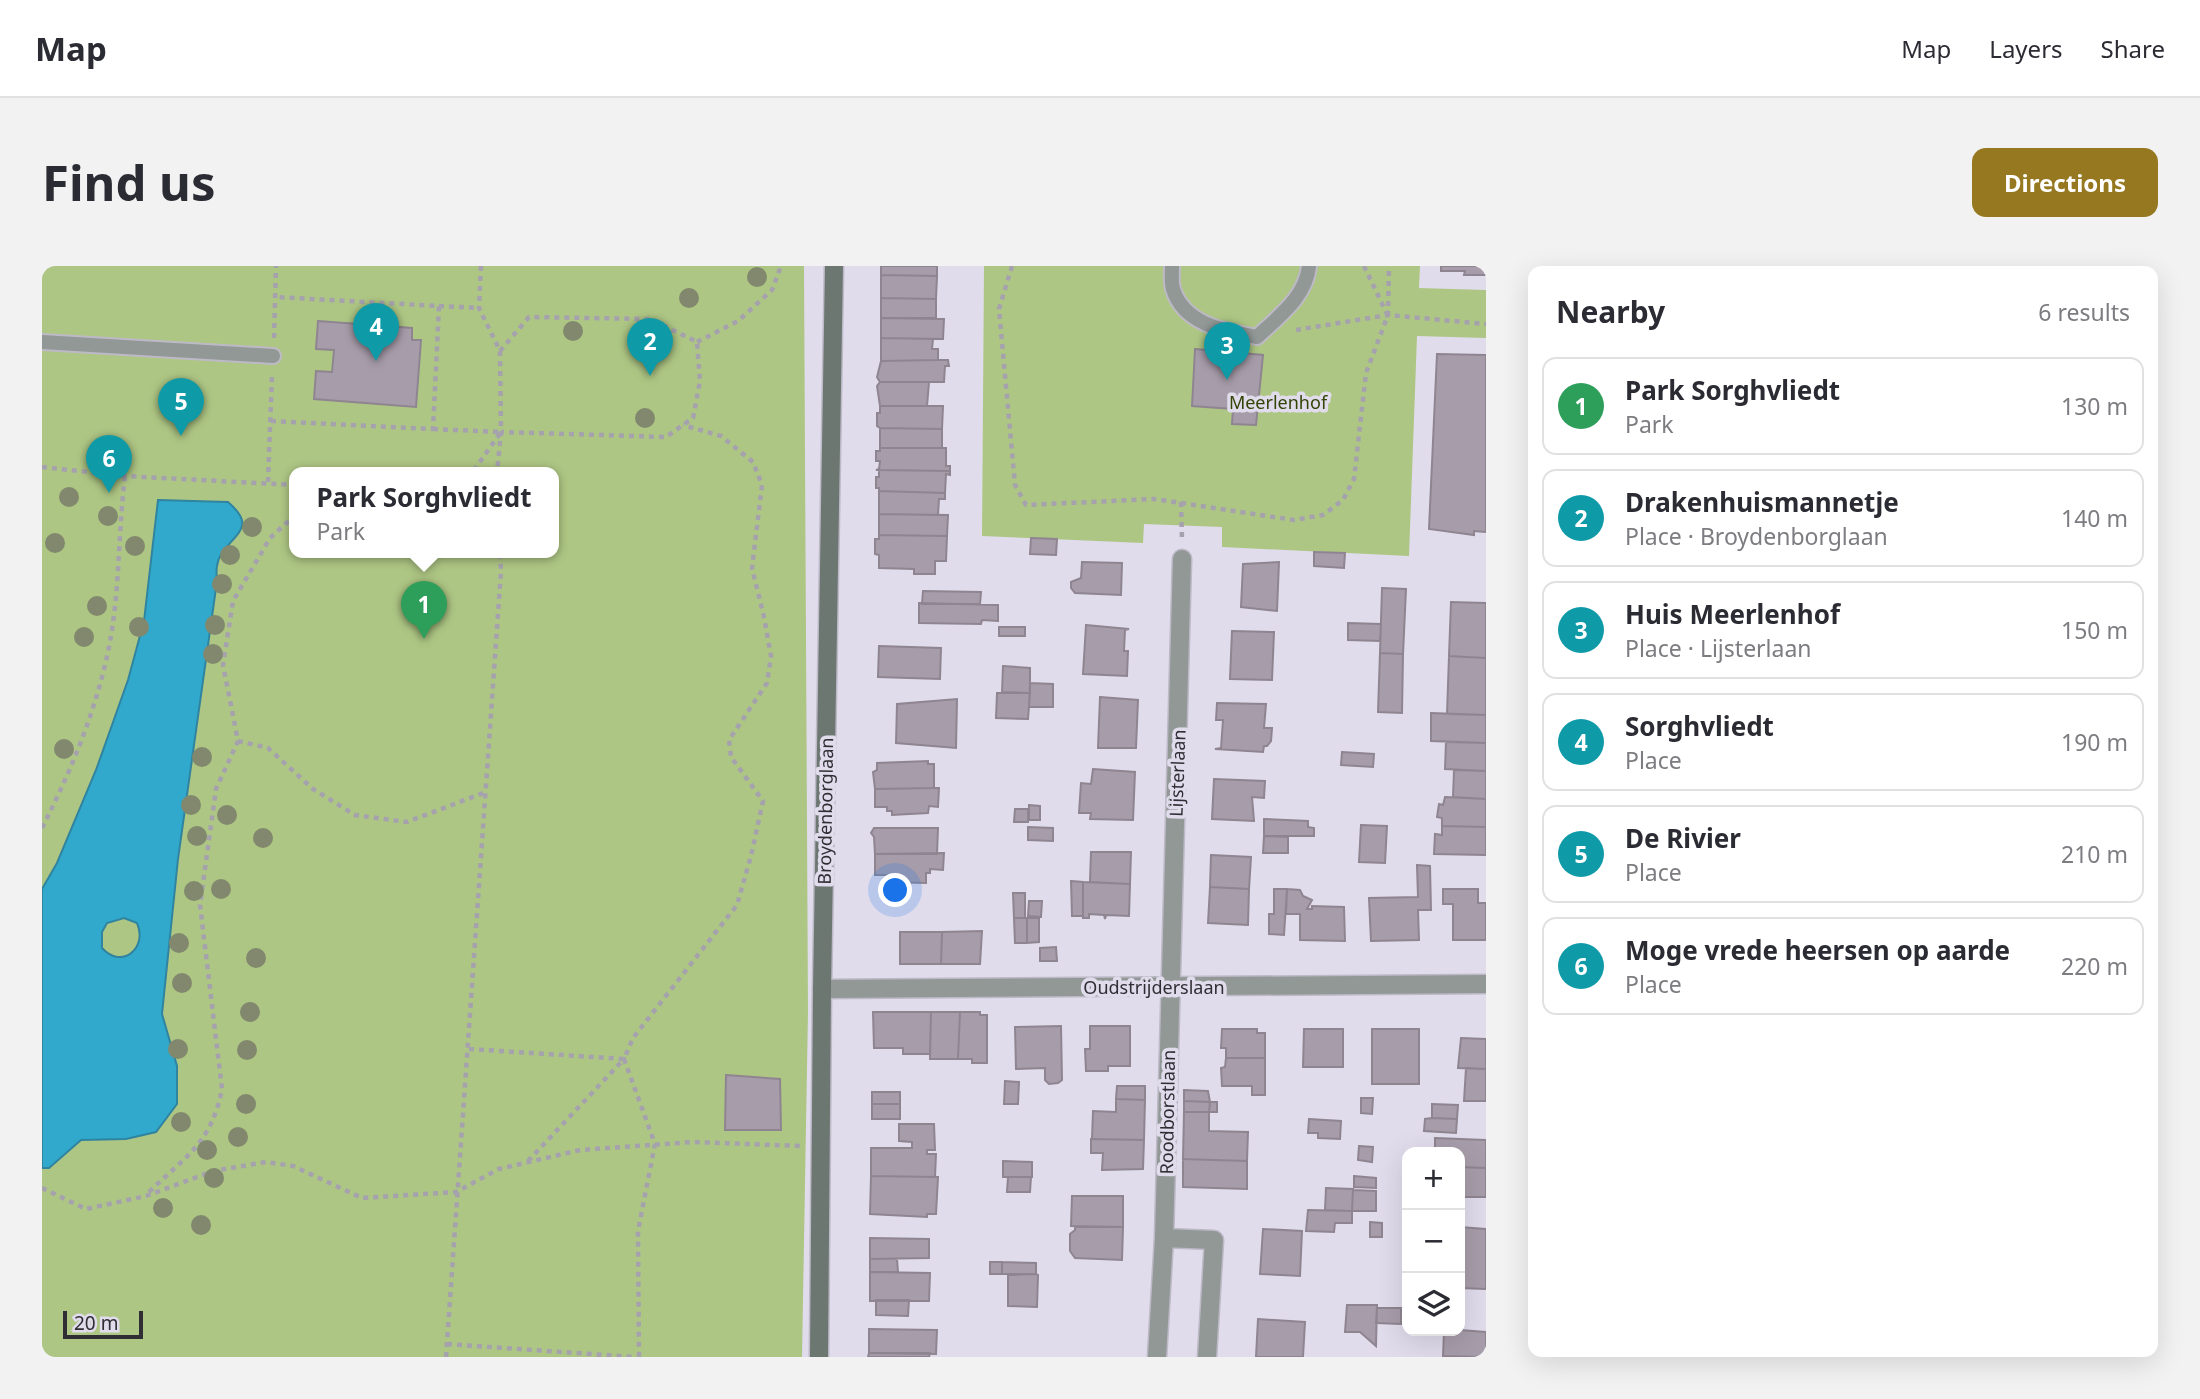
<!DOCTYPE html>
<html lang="en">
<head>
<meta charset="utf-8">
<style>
  body { margin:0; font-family:"Noto Sans",sans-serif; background:#f2f2f3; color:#2b2b33 }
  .controls { position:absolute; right:21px; bottom:21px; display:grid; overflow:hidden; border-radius:14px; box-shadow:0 7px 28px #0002 }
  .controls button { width:63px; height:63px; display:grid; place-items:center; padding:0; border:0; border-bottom:2px solid #e1e1e2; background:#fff; color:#2b2b33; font:35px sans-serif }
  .scale { position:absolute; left:21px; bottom:18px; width:80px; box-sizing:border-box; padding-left:7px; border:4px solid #302e34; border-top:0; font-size:19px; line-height:24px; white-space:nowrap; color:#302e34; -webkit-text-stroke:5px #e0dcec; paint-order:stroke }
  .you { position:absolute; left:854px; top:625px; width:24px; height:24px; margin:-18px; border:5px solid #fff; border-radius:50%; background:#1a73e8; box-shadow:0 0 0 10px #1a73e833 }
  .badge { display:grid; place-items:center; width:46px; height:46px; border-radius:50%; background:#957820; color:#fff; font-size:23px; font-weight:700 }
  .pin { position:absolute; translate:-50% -58px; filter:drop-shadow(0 2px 4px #0008) }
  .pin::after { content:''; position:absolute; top:37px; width:24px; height:21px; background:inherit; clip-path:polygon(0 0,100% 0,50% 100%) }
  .popup { position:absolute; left:247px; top:201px; width:270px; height:91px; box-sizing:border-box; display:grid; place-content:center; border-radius:14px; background:#fff; filter:drop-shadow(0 2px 5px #0005); font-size:23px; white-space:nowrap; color:#7c7c81 }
  .popup b { font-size:26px; color:#2b2b33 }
  .popup::after { content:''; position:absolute; left:50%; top:100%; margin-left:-14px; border:14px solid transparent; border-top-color:#fff }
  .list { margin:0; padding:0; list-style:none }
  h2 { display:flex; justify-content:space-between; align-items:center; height:91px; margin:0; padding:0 28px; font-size:30px }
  h2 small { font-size:23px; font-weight:400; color:#7c7c81 }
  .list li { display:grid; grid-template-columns:46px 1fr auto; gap:21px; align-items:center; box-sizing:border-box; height:98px; margin:0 14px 14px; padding:0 14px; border:2px solid #e1e1e2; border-radius:14px }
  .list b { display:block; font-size:26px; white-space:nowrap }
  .list p { margin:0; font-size:23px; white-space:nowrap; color:#7c7c81 }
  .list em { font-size:23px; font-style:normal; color:#7c7c81 }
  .icon { flex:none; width:38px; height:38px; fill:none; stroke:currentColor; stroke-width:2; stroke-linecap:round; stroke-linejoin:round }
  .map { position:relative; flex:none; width:1444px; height:1091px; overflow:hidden; border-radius:14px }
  header { display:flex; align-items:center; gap:42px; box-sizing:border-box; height:98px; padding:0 35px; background:#fff; border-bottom:2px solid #e1e1e2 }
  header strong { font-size:33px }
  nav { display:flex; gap:38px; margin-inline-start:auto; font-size:24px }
  .intro { display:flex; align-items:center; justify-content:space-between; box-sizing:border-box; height:168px; padding:0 42px }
  h1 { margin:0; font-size:49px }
  .button { padding:18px 32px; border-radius:14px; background:#957820; color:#fff; font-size:24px; font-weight:700 }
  main { display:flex; gap:42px; padding:0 42px }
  aside { flex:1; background:#fff; border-radius:14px; box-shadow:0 7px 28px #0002 }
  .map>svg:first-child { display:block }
  .green { fill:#aec684; fill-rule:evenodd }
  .water { fill:#30a9cd; stroke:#30849f; stroke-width:2; fill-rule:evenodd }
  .building { fill:#a79daa; stroke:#8f8591; stroke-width:2 }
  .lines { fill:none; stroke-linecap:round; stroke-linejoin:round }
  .lane-casing { stroke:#bdb9c7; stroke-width:18 }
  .street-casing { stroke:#bdb9c7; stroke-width:21 }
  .secondary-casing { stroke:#bdb9c7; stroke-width:21 }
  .path { stroke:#a5a2ae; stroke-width:4.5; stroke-dasharray:5 5; stroke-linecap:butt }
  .lane { stroke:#919895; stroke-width:14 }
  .street { stroke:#919895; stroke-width:18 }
  .secondary { stroke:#6c7772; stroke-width:18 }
  .tree { fill:#81886d }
  .labels { text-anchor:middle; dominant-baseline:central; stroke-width:7; stroke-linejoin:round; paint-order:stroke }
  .park-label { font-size:18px; fill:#334405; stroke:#e0dcec }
  .street-label { font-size:18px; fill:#302e34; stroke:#e0dcec }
</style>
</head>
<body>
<header>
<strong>Map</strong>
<nav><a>Map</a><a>Layers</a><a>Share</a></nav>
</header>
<div class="intro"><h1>Find us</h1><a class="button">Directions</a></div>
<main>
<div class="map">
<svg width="1444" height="1091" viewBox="0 0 1444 1091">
  <rect width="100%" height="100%" fill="#e0dcec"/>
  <path class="green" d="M0 0H762L766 745 760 1091H0ZM252 207H512V287H252Z
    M942 0H1378L1377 22 1444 24V72L1375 70 1367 290 1180 281V261L1102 258 1101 277 940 270Z"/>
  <path class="water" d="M116 234 186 236C214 260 195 266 180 287 174 296 174 305 175 315L136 593 120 748 135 800V838L114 866 84 873 39 874 7 902H0V623L15 597 54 504 86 414 102 355ZM82 652 95 657C106 682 80 704 60 682V666L65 657Z"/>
  <path class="building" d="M839 0H895V10L839 9Z
    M1399 0H1444V9H1422L1423 5H1399Z
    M839 9 895 10 894 33 839 32Z
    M839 32 894 33V52H839Z
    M839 52 902 53 901 73 839 72Z
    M276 55 370 62V74H379L374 141 272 133 274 105 290 106 292 84 274 83Z
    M839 72 891 73 890 83H896V94L839 95Z
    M1153 83 1221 89 1214 159 1190 158 1191 143 1150 140Z
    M1395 88 1444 89V266L1432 265V269L1387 263Z
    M896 94H906L907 100H903L902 116H838L835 111 839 95Z
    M838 116H887L885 140H838L835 120Z
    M838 140H901L900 163 838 162 835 160V147H838Z
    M838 162 900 163V182H838Z
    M838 182H904V200H908V205L834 204 837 203 838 195H834V185H838Z
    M837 204 908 205V209L904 208 903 227 837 225V222H834V211H837Z
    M837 225 903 227V233H897L896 249 837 248Z
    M837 248 906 249 905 270 837 269Z
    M837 269 905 270 904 295H893V308H872V303L837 302V289L833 288V273H837Z
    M989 272 1015 273 1014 289 988 288Z
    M1272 286 1303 287 1302 302 1272 300Z
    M1040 296 1080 297 1079 329 1033 327 1029 322V316L1039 312Z
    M1237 296 1235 345 1199 341 1201 298Z
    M1340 322 1364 323 1361 388 1338 387Z
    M881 325 939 326 938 338H880Z
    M1409 336 1444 337V392L1407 390Z
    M877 337 956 339V355L940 354 939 358 877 357Z
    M1306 357 1339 358 1338 375 1306 374Z
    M1044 359 1087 363 1083 364 1082 385H1086L1085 410 1041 408Z
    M957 361H983V370H957Z
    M1190 365 1232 366 1230 414 1188 413Z
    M837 380 899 382 898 413 836 411Z
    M1338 387 1361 388 1360 447 1336 446Z
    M1407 390 1444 392V449L1405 448Z
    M961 400 988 402V427L960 426Z
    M988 417 1011 418V441H987Z
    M955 427H988L986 453 954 452Z
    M1058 431 1096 434 1094 482H1056Z
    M915 433 914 482 854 477 855 438Z
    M1175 437 1224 438 1222 462H1230L1229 475 1225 480H1222L1221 486 1173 483 1179 482 1181 454H1174Z
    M1389 447 1444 449V477L1389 475Z
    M1404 476 1444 477V505L1403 503Z
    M1300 486 1332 488 1331 501 1299 499Z
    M886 495V498H892V522L833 523 831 506 835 504V497Z
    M1051 503 1093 506 1091 554 1048 553 1049 547H1037L1039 517 1049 518Z
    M1412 504 1444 505V533L1411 531Z
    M1172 513 1223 515 1222 532 1210 531 1212 555 1170 553Z
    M892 522H897L896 541 887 540 886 547 850 549V545H845V541H833V523Z
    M1403 531 1444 533V561L1400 560V552L1395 551 1397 538 1401 539Z
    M987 539 998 540V554H987Z
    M973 543H986V556H972Z
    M1222 553 1266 555V561L1272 562V570H1222Z
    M1319 559 1345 560 1343 597 1317 596Z
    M1400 560 1444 561V589L1392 588 1393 568 1400 569Z
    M986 561 1011 562V575L986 574Z
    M832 562H896L895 588H833L832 571 829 567Z
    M1222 570 1246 571V587H1221Z
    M1049 586H1089L1088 618 1048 616Z
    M902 587 901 604 888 603V607H884V617L845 616V609H833V588Z
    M1169 589 1209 591 1207 623 1168 621Z
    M1375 599 1388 600 1389 644H1376L1377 674 1329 675 1327 632 1376 631Z
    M1029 615 1041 616V650H1030Z
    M1041 616 1088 618 1087 650 1064 649 1063 653 1062 649 1047 648V652H1041Z
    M1168 621 1207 623 1206 659 1166 657Z
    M1232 623H1245L1242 669 1227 668V648H1232Z
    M1245 623 1258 624 1261 630 1270 634 1265 643H1270V640L1302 641 1303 675 1258 674V648H1244Z
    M1401 623H1436V637H1444V674H1411V638H1401Z
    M971 627H983V652H972Z
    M987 635H1000L999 651 986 650Z
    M972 652H985V677H973Z
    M985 652H997V676L985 677Z
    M940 665 938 698H899L900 666Z
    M858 666H900L899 698H858Z
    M1014 681 1015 695H998V682Z
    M831 746H889L888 788H861V782H832Z
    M889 746H918L916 793H888Z
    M918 746H938V749H945V797H930V793H916Z
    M1019 760 1020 814 1016 817 1007 818 1003 814V802L974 803 973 761Z
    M1048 760H1088V800H1066V805H1044L1043 783H1048Z
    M1180 763H1215V767H1223V792H1184V782H1179Z
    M1262 763H1301V801H1261Z
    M1330 763H1377V818H1330Z
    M1419 772 1444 773V803L1416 802Z
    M1184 792H1223V829H1210V820H1180L1179 802 1183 801Z
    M1424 802 1444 803V835H1422Z
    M684 809 738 813 739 864H683Z
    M963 815 977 816 976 838H962Z
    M1075 820H1103V834L1074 833Z
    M1142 824 1166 825 1168 836 1142 835Z
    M830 826H858V838H830Z
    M1319 832H1331L1330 848 1319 847Z
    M1074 833 1103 834 1102 874 1050 873 1051 845 1074 846Z
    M1142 835 1168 836 1167 846H1142Z
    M1168 836H1175V846H1167Z
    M830 838H858V853H830Z
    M1390 838 1416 839 1415 853 1390 852Z
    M1142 846H1167V865L1206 866 1205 895 1141 893Z
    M1390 852 1415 853 1414 867 1382 865 1383 853Z
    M1267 853 1299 855 1298 873 1276 872V867H1266Z
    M857 858H892L893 884H885V888H894L893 911 829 910V882H870V876L857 875Z
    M1393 872 1444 874V902L1418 901V886L1393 885Z
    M1049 873 1102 874 1101 903 1060 904 1061 887H1049Z
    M1317 880 1331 881 1330 896 1316 894Z
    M1141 893 1205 895V923L1141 921Z
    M961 895 990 896V911H961Z
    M1418 901 1444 902V931H1418Z
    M829 910 896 911 894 948H885V951L828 948Z
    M1312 910 1334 912V922L1312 921Z
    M966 911H989L988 926H965Z
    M1284 922 1311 923 1310 945 1283 944Z
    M1311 924 1334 925V945H1310Z
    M1030 930H1081V961L1029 960Z
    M1266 944 1310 945V957H1293L1292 966 1264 965Z
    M1328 956 1340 957V971H1328Z
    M1033 961H1081L1080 994 1033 992 1028 985V968L1033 964Z
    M1418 961 1444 963V1023L1418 1022Z
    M1221 963 1260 965 1258 1010 1218 1008Z
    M828 972 887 973V992L828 993Z
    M828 993H855L856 1006H828Z
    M948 996H960V1008H948Z
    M960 996 994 997V1008H960Z
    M828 1006 888 1007 887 1035H828Z
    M994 1008 996 1009 995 1041 966 1040V1009Z
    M834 1034H867L866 1050 834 1049Z
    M1305 1039H1335L1334 1080 1318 1066H1303Z
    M1335 1042H1359V1058L1334 1057Z
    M1216 1053 1263 1056 1261 1091H1214Z
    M827 1063 895 1064 894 1088 827 1087Z
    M1418 1064 1444 1066V1091L1401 1090 1402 1065Z
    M827 1087H888L887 1091H826Z"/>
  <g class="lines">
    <defs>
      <path id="lane" d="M1130 0C1130 7 1129 16 1131 23 1142 59 1183 65 1215 71 1236 51 1264 31 1267 0
        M0 76 231 90"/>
      <path id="street" d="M780 723 1444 718
        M1122 972 1172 974 1165 1091
        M1115 1091 1122 972 1140 293"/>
      <path id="secondary" d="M777 1091 780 723 792 0"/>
    </defs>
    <use href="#lane" class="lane-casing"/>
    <use href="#street" class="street-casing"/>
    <use href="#secondary" class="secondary-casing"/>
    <path class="path" d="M439 0 437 42 458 85 459 166 455 207
      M970 0 957 43 973 219 984 239 1112 233 1252 254 1281 249 1301 234 1312 213 1324 107 1346 49 1347 0
      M1322 0 1345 48
      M397 40 437 42
      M1254 64 1346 49 1444 58
      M232 72 234 0
      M655 76 696 55 730 24 739 0
      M458 85 487 51 609 53 655 76 658 115 651 152 624 171 459 166
      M229 155 391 163 397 40 233 31
      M391 163 459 166 430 207
      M0 201 83 210 252 219
      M226 216 230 109
      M1139 236 1140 273
      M196 475 226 482 271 523 313 549 365 556 444 526
      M0 562C29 505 54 445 67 381 78 325 76 267 83 210
      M427 783 582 793 591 772 695 639 709 590 721 535 689 491 687 474 725 417 729 390 722 351 710 302 720 219 711 196 679 170 641 159
      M486 895 582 793 613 878 596 965 597 1091
      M0 922 44 943 104 930 171 905 224 896 251 900 320 932 414 926 457 903 538 884 651 876 760 880
      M107 926C144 890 169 878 180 823L158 639 174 523 196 475 181 399 191 335 228 272 252 250
      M405 1078 592 1091
      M404 1091 459 305 458 287"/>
    <use href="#lane" class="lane"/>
    <use href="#street" class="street"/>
    <use href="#secondary" class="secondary"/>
  </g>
  <g class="tree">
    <circle cx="715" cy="11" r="10"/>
    <circle cx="647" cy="32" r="10"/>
    <circle cx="531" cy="65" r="10"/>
    <circle cx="603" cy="152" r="10"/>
    <circle cx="27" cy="231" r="10"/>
    <circle cx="66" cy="250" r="10"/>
    <circle cx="210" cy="261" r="10"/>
    <circle cx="13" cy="277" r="10"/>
    <circle cx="93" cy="280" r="10"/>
    <circle cx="188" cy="289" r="10"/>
    <circle cx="180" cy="318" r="10"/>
    <circle cx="55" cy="340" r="10"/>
    <circle cx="173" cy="359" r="10"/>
    <circle cx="97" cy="361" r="10"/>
    <circle cx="42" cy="371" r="10"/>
    <circle cx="171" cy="388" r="10"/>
    <circle cx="22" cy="483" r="10"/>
    <circle cx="160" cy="491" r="10"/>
    <circle cx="149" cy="539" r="10"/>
    <circle cx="185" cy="549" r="10"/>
    <circle cx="155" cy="570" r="10"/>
    <circle cx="221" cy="572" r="10"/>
    <circle cx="179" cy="623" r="10"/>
    <circle cx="152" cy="625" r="10"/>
    <circle cx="137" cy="677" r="10"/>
    <circle cx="214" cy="692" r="10"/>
    <circle cx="140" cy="717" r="10"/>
    <circle cx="208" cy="746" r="10"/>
    <circle cx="136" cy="783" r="10"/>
    <circle cx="205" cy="784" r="10"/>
    <circle cx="204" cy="838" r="10"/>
    <circle cx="139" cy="856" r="10"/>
    <circle cx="196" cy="871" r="10"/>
    <circle cx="165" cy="884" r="10"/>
    <circle cx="172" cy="912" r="10"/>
    <circle cx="121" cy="942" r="10"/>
    <circle cx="159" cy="959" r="10"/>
  </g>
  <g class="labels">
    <g class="park-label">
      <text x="1236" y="136">Meerlenhof</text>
    </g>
    <g class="street-label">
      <text transform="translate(1135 507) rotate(-88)">Lijsterlaan</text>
      <text transform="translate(783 545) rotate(-89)">Broydenborglaan</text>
      <text x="1112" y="721">Oudstrijderslaan</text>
      <text transform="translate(1125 846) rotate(-89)">Roodborstlaan</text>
    </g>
  </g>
</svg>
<div class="controls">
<button>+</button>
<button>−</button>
<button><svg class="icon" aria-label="layers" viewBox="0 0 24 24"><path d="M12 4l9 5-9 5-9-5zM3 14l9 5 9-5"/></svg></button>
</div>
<div class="scale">20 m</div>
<div class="you"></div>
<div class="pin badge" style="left:382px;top:373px;background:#2e9e5b">1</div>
<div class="popup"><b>Park Sorghvliedt</b>Park</div>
<div class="pin badge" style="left:608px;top:110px;background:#0f9aa8">2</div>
<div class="pin badge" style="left:1185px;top:114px;background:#0f9aa8">3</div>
<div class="pin badge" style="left:334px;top:95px;background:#0f9aa8">4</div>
<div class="pin badge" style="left:139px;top:170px;background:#0f9aa8">5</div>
<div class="pin badge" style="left:67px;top:227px;background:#0f9aa8">6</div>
</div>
<aside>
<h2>Nearby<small>6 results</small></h2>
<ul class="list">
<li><span class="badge" style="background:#2e9e5b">1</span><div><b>Park Sorghvliedt</b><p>Park</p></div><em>130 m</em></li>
<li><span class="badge" style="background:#0f9aa8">2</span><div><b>Drakenhuismannetje</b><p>Place · Broydenborglaan</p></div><em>140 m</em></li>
<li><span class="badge" style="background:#0f9aa8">3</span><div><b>Huis Meerlenhof</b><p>Place · Lijsterlaan</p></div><em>150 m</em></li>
<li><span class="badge" style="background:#0f9aa8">4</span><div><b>Sorghvliedt</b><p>Place</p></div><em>190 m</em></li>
<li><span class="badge" style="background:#0f9aa8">5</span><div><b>De Rivier</b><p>Place</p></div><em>210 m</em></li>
<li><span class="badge" style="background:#0f9aa8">6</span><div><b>Moge vrede heersen op aarde</b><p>Place</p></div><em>220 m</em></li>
</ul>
</aside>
</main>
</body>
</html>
